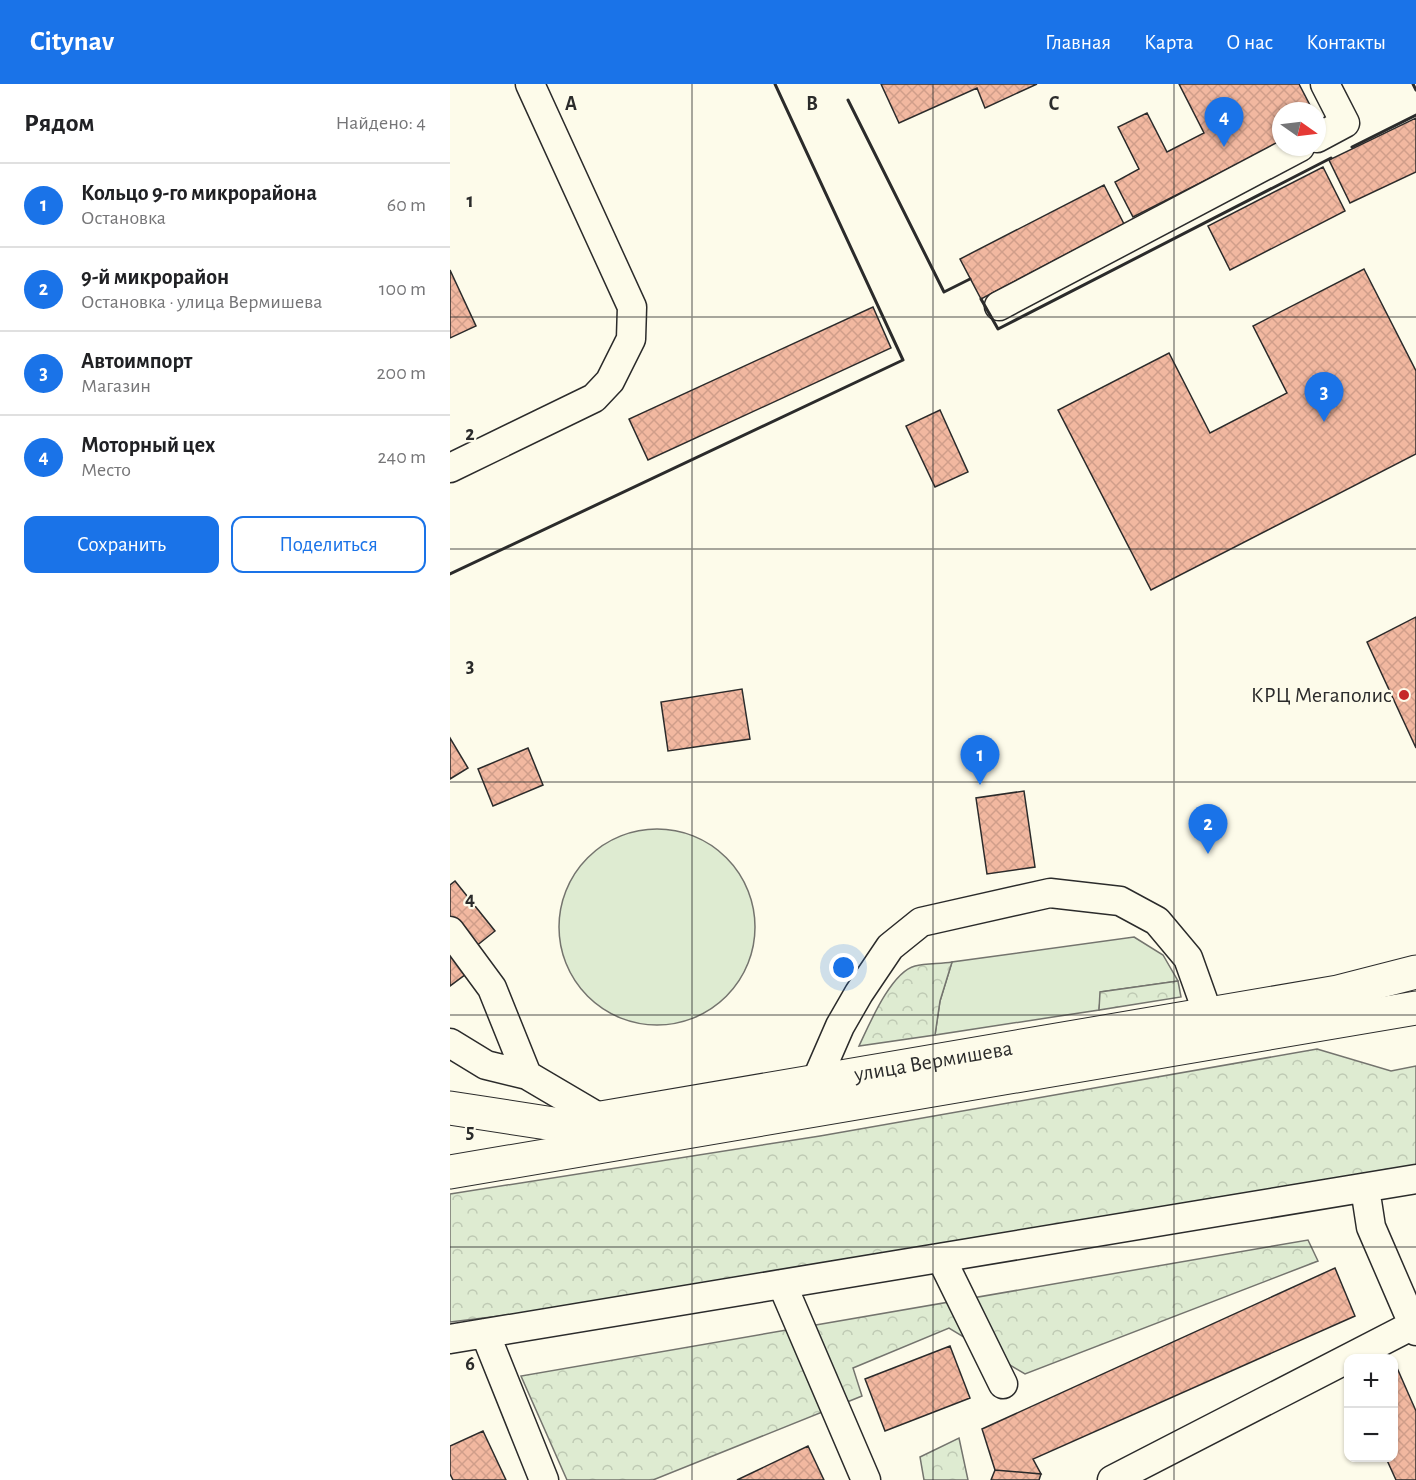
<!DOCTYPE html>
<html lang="ru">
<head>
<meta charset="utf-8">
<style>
  body { margin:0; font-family:"Alegreya Sans",sans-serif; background:#f6f6f6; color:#202124 }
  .controls { position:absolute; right:18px; bottom:18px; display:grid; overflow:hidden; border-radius:12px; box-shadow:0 2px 4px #0004 }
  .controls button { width:54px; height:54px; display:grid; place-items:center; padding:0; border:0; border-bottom:2px solid #e0e0e0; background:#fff; color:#202124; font:30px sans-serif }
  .compass { position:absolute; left:822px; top:18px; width:54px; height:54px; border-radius:50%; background:#fff; box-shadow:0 2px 4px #0004; rotate:104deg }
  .you { position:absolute; left:394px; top:884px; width:21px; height:21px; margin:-15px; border:4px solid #fff; border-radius:50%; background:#1a73e8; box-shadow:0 0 0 9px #1a73e833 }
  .badge { display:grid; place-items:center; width:39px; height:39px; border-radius:50%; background:#1a73e8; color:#fff; font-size:20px; font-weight:700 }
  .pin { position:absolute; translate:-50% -50px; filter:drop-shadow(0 2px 3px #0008) }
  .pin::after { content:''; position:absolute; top:32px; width:21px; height:18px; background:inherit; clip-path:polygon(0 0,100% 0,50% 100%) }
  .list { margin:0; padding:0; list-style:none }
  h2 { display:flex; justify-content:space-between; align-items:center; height:78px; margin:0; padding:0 24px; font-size:26px }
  h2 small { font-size:20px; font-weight:400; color:#757577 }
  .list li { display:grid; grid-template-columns:39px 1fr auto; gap:18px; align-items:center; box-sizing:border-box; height:84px; padding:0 24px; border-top:2px solid #e0e0e0 }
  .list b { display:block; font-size:22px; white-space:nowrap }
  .list p { margin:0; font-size:20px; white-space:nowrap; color:#757577 }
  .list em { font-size:20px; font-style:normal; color:#757577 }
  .actions { display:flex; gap:12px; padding:18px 24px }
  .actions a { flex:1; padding:14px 0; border:2px solid #1a73e8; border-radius:12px; text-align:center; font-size:21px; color:#1a73e8 }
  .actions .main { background:#1a73e8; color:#fff }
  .map { position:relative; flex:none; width:966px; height:1396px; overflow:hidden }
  header { display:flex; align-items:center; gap:36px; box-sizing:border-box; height:84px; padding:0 30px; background:#1a73e8; color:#fff }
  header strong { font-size:28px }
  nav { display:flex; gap:33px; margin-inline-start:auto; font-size:21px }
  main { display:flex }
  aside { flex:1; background:#fff }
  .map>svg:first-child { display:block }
  .grass { fill:#deebd1; stroke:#74746e; stroke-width:1.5 }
  .forest { fill:url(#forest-crowns); stroke:#74746e; stroke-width:1.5 }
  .building { fill:url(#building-cross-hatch); stroke:#2b2b2b; stroke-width:1.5 }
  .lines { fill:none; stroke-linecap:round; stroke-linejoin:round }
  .minor-casing { stroke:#2b2b2b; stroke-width:31 }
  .major-casing { stroke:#2b2b2b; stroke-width:35 }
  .minor { stroke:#fdfbea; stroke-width:28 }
  .major { stroke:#fdfbea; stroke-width:33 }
  .wall { stroke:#2b2b2b; stroke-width:3 }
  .grid { fill:none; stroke:#2b2b2b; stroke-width:1.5; stroke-opacity:0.55 }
  .poi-dot { fill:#c62828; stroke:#fdfbea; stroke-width:2 }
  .labels { text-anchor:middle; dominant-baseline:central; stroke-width:4.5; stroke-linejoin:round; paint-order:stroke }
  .poi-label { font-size:22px; fill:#2b2b2b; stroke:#fdfbea; text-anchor:end }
  .street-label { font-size:22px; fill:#2b2b2b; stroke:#fdfbea }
  .grid-label { font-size:20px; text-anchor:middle; font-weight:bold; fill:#2b2b2b; stroke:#fdfbea; stroke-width:4.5; stroke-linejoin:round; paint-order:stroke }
</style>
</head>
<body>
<header>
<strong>Citynav</strong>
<nav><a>Главная</a><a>Карта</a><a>О нас</a><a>Контакты</a></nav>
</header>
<main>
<aside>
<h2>Рядом<small>Найдено: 4</small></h2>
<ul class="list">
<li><span class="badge">1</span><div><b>Кольцо 9-го микрорайона</b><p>Остановка</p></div><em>60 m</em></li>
<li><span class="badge">2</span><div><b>9-й микрорайон</b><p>Остановка · улица Вермишева</p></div><em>100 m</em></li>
<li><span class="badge">3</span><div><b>Автоимпорт</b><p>Магазин</p></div><em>200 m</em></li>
<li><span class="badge">4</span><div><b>Моторный цех</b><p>Место</p></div><em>240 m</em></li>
</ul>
<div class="actions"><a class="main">Сохранить</a><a>Поделиться</a></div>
</aside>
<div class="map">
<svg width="966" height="1396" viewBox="0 0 966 1396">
  <defs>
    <pattern id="forest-crowns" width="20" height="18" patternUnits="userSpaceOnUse" patternTransform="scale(1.5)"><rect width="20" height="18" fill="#deebd1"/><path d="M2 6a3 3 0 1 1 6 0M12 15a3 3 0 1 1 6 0" fill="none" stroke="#bfcab4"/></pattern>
    <pattern id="building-cross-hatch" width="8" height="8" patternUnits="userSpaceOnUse" patternTransform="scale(1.5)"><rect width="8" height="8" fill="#f2b8a0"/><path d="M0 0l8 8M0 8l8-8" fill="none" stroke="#d09e8a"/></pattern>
  </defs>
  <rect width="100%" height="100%" fill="#fdfbea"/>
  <path class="grass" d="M109 843a98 98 0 1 1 196 0a98 98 0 1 1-196 0Z
    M684 853 713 871 728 897 651 908 649 926 485 951 490 917 502 878Z"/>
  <path class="forest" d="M502 878 490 917 485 951 409 962C419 941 441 888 465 882 476 879 490 880 502 878Z
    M728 897 731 913 649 926 650 908Z
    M867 965 941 987 966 982V1088L74 1229 0 1238V1110L370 1052Z
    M858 1156 868 1177 575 1290 499 1244 403 1284 412 1312 203 1396H117L71 1292Z
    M509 1354 518 1396H474L470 1373Z"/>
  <path class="building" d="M431 0H587L535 24 527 4 449 39Z
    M729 0H849L863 27H831V58L683 133 665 98 689 85 668 43 697 29 717 68 754 49Z
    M966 34V88L900 119 879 76Z
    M873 83 895 127 780 186 758 142Z
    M654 101 674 140 531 215 510 175Z
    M914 185 966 287V370L701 506 608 326 719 269 760 349 837 309 803 242Z
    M0 186 26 242 0 254Z
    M423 223 441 264 198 376 179 335Z
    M490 326 518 388 485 403 456 342Z
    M966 533V664L917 558Z
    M292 605 300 655 218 667 211 618Z
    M0 654 18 684 0 695Z
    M78 664 93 701 43 722 28 685Z
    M574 707 585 783 537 790 526 714Z
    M5 797 45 847 25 863 0 832V801Z
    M0 870 16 890 0 902Z
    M885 1184 905 1232 583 1375 591 1390 545 1386 532 1345Z
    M500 1262 520 1314 435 1347 415 1295Z
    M944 1277 966 1327V1396H946L936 1374H944Z
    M33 1347 56 1396H3L0 1390V1362Z
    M358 1362 374 1396H287Z
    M545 1386 591 1390 589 1396H541Z"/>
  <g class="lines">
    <defs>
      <path id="minor" d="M867 54 895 39 875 0
        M549 222 850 63
        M0 384 144 314 160 297 181 255 182 223 80 0
        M0 847 42 904 77 991 150 1034
        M0 959 36 981 77 991
        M366 997 390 942 409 909 440 863 471 838 600 809 670 817 707 837 738 874 758 930
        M915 1104 921 1143 966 1247
        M491 1174 553 1300
        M332 1200 416 1396
        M35 1249 94 1396
        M0 1255 966 1095
        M662 1396 963 1241"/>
      <g id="major">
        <path id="s1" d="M0 1024 110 1041 888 908 966 888"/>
        <path d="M0 1088 966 924"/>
      </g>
    </defs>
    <use href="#minor" class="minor-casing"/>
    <use href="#major" class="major-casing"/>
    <use href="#minor" class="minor"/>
    <use href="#major" class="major"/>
    <path class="wall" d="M963 0 966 6
      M398 16 494 208 520 195
      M902 63 966 31
      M531 215 548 245 881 74
      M0 490 453 276 325 0"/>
  </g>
  <path class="grid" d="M242 0V1396M483 0V1396M724 0V1396M0 233H966M0 465H966M0 698H966M0 931H966M0 1163H966"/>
  <circle class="poi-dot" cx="954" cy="611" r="6"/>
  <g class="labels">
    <g class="poi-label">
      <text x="942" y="611">КРЦ Мегаполис</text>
    </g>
    <g class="street-label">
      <text stroke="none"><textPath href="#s1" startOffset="490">улица Вермишева</textPath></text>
    </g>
  </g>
  <g class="grid-label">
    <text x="121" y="26">A</text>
    <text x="362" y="26">B</text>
    <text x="604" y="26">C</text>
    <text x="20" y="123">1</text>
    <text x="20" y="356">2</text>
    <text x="20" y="588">3</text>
    <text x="20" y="821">4</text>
    <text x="20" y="1054">5</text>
    <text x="20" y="1286">6</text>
  </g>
</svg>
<div class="controls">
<button>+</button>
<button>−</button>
</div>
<svg class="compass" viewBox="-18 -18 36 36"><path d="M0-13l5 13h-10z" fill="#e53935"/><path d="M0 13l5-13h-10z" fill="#757577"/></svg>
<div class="you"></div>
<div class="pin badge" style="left:530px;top:701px">1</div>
<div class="pin badge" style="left:758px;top:770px">2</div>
<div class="pin badge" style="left:874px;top:338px">3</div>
<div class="pin badge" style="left:774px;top:63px">4</div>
</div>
</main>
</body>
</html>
